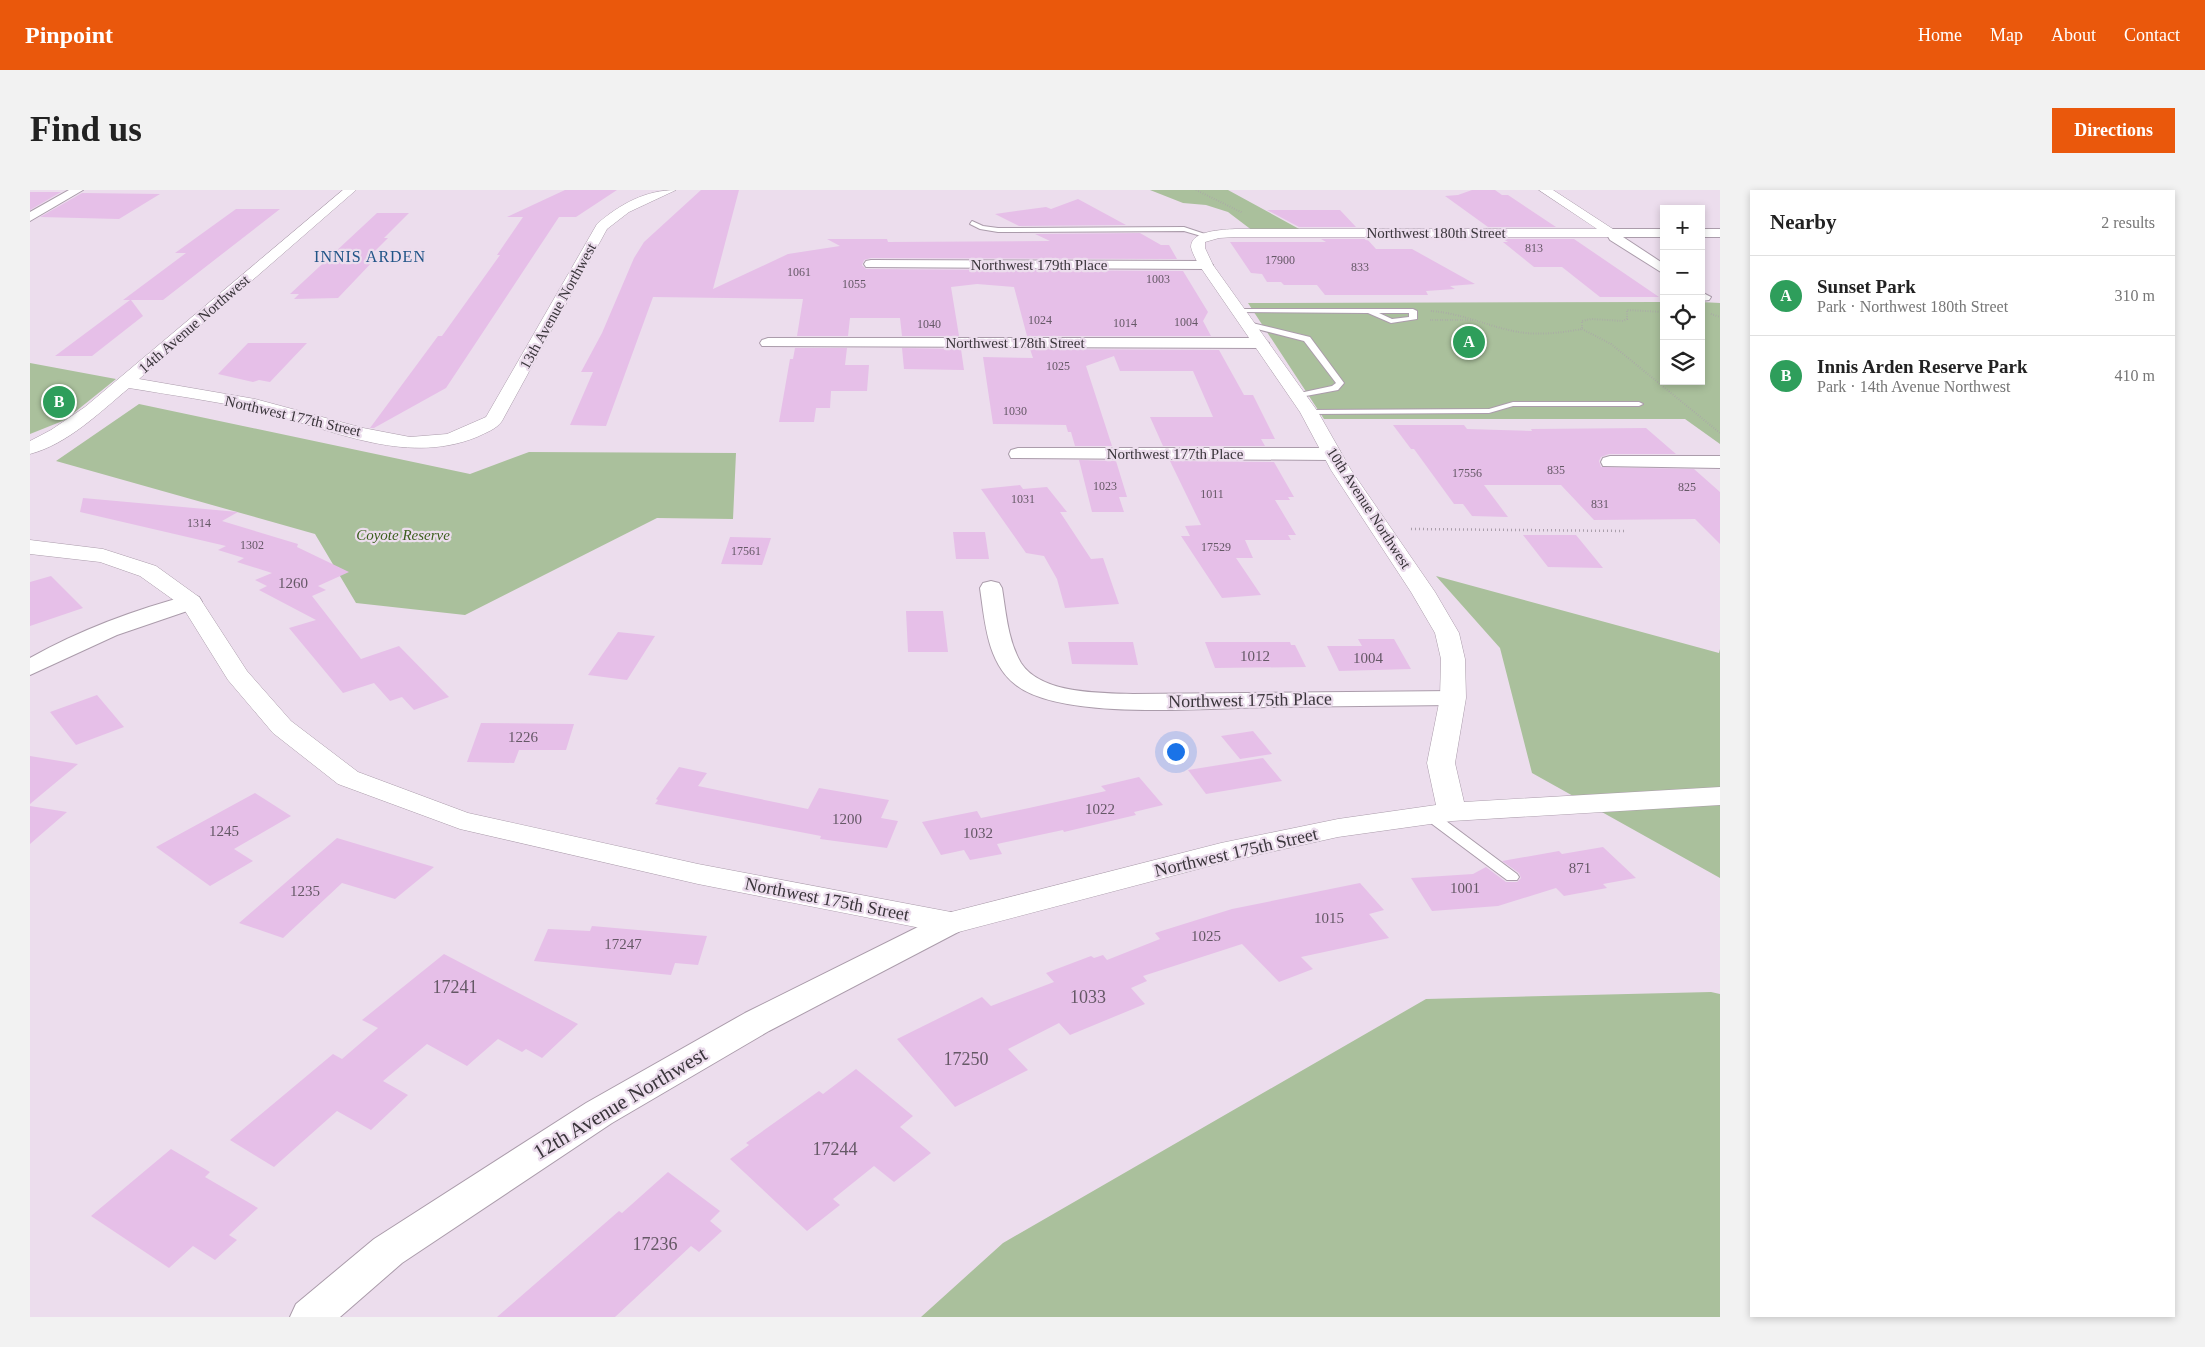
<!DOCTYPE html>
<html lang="en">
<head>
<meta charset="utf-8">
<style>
  body { margin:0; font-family:Georgia,serif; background:#f2f2f2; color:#222 }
  .controls { position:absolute; right:15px; top:15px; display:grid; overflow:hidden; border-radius:0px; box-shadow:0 2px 8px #0003 }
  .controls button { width:45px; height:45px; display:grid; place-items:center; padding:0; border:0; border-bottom:1px solid #e0e0e0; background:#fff; color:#222; font:25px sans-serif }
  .you { position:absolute; left:1145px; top:561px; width:18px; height:18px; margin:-12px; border:4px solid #fff; border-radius:50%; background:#1a73e8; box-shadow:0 0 0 8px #1a73e833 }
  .badge { display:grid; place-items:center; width:32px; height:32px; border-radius:50%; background:#ea580c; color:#fff; font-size:16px; font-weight:700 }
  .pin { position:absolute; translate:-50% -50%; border:2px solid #fff; box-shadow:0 1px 5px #0006 }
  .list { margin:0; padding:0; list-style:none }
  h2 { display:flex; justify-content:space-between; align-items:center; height:65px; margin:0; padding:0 20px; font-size:21px }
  h2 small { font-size:16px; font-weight:400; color:#767676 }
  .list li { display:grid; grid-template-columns:32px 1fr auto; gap:15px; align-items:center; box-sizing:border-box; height:80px; padding:0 20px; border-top:1px solid #e0e0e0 }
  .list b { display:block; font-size:19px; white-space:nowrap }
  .list p { margin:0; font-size:16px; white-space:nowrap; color:#767676 }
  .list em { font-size:16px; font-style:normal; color:#767676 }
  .icon { flex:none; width:28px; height:28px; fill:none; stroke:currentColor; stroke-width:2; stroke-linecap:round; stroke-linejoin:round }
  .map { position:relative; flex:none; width:1690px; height:1127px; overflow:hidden; border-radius:0px }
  header { display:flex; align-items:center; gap:30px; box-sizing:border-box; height:70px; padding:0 25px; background:#ea580c; color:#fff }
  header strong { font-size:24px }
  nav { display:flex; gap:28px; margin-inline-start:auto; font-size:18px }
  .intro { display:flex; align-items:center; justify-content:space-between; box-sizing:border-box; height:120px; padding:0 30px }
  h1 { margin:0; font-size:35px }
  .button { padding:12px 22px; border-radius:0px; background:#ea580c; color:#fff; font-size:18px; font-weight:700 }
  main { display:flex; gap:30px; padding:0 30px }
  aside { flex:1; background:#fff; border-radius:0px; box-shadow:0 2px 8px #0003 }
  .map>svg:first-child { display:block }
  .green { fill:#aac09c }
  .building { fill:#e6bfe8 }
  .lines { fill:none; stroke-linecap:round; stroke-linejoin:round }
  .lane-casing { stroke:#ab9cab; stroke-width:2 }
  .street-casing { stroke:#ab9cab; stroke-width:2 }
  .secondary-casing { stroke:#ab9cab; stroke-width:1 }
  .path-far1 { stroke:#aa9fab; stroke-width:2; stroke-dasharray:0.5 2; stroke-linecap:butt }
  .path { stroke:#aa9fab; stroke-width:2.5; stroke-dasharray:1 3; stroke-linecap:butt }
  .lane { fill:#fff; fill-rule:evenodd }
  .street { fill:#fff; fill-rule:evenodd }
  .secondary { fill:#fff; fill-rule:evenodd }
  .labels { text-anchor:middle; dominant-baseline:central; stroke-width:4.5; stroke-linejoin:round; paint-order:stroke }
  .far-number-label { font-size:12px; fill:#655866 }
  .far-street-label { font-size:15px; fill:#3a353b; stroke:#ecdded }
  .far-park-label { font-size:15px; font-style:italic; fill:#3b5e1d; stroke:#ecdded }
  .number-label { font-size:15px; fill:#655866 }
  .far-neighbourhood-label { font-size:16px; letter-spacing:1px; fill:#205487; stroke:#ecdded }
  .street-label { font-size:18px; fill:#3a353b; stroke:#ecdded }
  .near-number-label { font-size:18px; fill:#655866 }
  .near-street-label { font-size:21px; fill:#3a353b; stroke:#ecdded }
</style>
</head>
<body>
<header>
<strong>Pinpoint</strong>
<nav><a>Home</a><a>Map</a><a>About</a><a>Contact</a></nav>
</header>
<div class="intro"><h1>Find us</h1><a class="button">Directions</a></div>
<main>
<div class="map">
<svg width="1690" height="1127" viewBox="0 0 1690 1127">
  <rect width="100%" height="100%" fill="#ecdded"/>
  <path class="green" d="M1120 0H1198L1271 40 1223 41 1198 22 1176 15 1153 13Z
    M1634 112V191H1671V112L1690 113V254L1655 229H1294L1218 113Z
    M0 173 86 189 35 230 0 244Z
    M109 214 440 284 499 262 706 263 703 329 627 328 435 425 326 413 285 344 26 271Z
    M1406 386 1689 463 1690 459V688L1502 583 1470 458Z
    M1681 802 1690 804V1127H891L973 1053 1396 809Z"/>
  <path class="building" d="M535 0H587L546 27H529L416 198 344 238H340L408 146H412L470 65H467L493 27H477Z
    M671 0H709L683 99 758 64 810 56 797 49H857L858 52 1020 51 1005 44 1110 43 1131 55H1139L1147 69 841 68 834 70 832 75 836 79 1153 81 1178 122 1173 131 1181 146H997L984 97 947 94 921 97 929 146H872L870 128H820L818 146H767L773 109 623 107 576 236 540 235 563 182H551L572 143 604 68 614 52Z
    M1442 0H1465L1472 5H1478L1526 37H1458L1415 6 1428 5Z
    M0 2H31L0 20Z
    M52 3 130 4 89 29 10 27Z
    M1048 9 1096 35 989 36 965 24 1016 17 1021 19Z
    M206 19H250L133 110H101L113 126 62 166H25L100 110H93L156 63H145Z
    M1237 20H1310L1326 37H1269Z
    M347 23H379L354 48H358L339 67H347L308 108 264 109 269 104H260Z
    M1291 49H1337L1346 59H1382L1445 94 1420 96 1425 99 1396 101 1398 105H1295L1287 95H1254L1251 92H1237L1232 84 1221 83 1200 52H1296Z
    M1473 49H1544L1629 107H1570L1532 77H1504L1473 52H1478Z
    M218 153H277L240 192 229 190 223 192 188 184Z
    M765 158H817L815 175H839L837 201H801L800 218H786L784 232H749L760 169H763Z
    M872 158 931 159 934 180 874 179Z
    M1000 159 1189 160 1214 205H1223L1245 249H1231L1235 256H1133L1120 227H1183L1163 181H1090L1084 166 1056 176 1082 256H1045L1041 242H1038L1036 235 963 234 953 167 1003 168Z
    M1363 235H1434L1437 239 1502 241 1501 239 1616 238 1646 264H1579L1571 267 1569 271 1571 277 1664 279 1690 302V354L1665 329 1564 330 1531 295H1454L1478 327 1442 326 1433 314H1424L1384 259H1381Z
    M1049 270 1086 271 1097 307H1089L1094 322H1062Z
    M1140 271 1244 272 1264 307H1258L1260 310H1245L1266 345H1258L1261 350H1215L1223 368H1206L1231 405 1192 408 1151 346H1160L1155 336 1171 335Z
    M990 295 993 299 1017 297 1037 322H1030L1061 369 1073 368 1089 414 1035 418 1027 389 1014 366 996 363 951 299Z
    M53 308 208 322 192 331 268 354 267 357 319 382 288 396 296 400 282 406 331 469 369 456 419 507 384 520 372 507 360 511 344 493 313 503 259 438 286 430 229 400 237 396 225 390 242 383 207 372 214 368 188 360 196 356 50 322Z
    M923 342H955L959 369H926Z
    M1493 345H1546L1573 378 1518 377Z
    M700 347 741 348 732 375 691 374Z
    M21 386 53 418 0 436V392Z
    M876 421H913L918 462H878Z
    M588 442 625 446 597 490 558 485Z
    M1328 449H1364L1381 479 1309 481 1297 456H1332Z
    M1038 452H1103L1108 475 1042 474Z
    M1175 452H1260L1261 455H1265L1276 477 1185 478Z
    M67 505 94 537 46 555 20 522Z
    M451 533 544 534 536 560H489L484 573 437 572Z
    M1223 541 1242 564 1210 569 1191 546Z
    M0 566 48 574 0 614Z
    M1233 568 1252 591 1176 604 1158 580Z
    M649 577 677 583 668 596 778 619 789 598 859 610 851 628 868 631 857 658 790 649 791 646 625 614 628 610 626 609Z
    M1109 587 1133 615 1104 622 1106 625 1034 642 1033 640 967 654 972 664 940 670 934 660 911 665 892 632 947 621 951 628 999 618 1076 601 1071 596Z
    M225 603 261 626 204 659 223 671 180 696 126 657Z
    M0 616 37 622 0 654Z
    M307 648 404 677 365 709 312 693 253 748 209 733Z
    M1573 657 1606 688 1573 694 1577 698 1534 706 1526 698 1468 716 1402 721 1381 688 1443 684 1456 677 1476 692H1487L1491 688 1489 683 1472 671 1529 661 1532 664Z
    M1330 693 1354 720 1339 724 1359 748 1271 767 1283 779 1249 792 1212 754 1113 786 1117 791 1101 798 1115 814 1040 845 1029 833 978 859 998 880 925 917 867 849 952 807 961 816 1024 792 1016 783 1061 766 1064 768 1073 765 1077 770 1130 749 1125 743 1202 719Z
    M562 736 677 746 668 775 645 773 641 785 504 771 518 739 560 741Z
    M414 764 548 834 512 868 496 859 492 862 468 849 437 876 397 854 353 891 378 905 341 940 307 921 244 977 200 950 303 864 312 869 348 838 332 830Z
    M826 879 883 926 870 937 901 963 864 992 844 976 803 1009 810 1015 777 1041 700 969 719 955 716 953 789 901 793 904Z
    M141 959 180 982 175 987 228 1018 199 1045 207 1050 185 1070 163 1056 139 1078 61 1026Z
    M638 982 690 1021 680 1031 692 1041 669 1062 661 1056 585 1127H467L589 1021 592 1023Z"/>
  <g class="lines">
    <defs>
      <path id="lane" d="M942 31 953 36 968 38 1154 37 1181 46 1178 48 1154 41 968 42 950 39 940 34Z
        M1209 119H1383L1387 121V129L1361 133 1338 123 1207 122 1205 121ZM1349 123H1379V127L1362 129Z
        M1218 132 1280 147 1314 193 1308 200 1265 208V204L1302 196 1306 193 1274 151 1215 136V132Z
        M1483 212H1609L1613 214 1609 216H1483L1459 223 1279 224 1275 222 1279 220 1459 219Z
        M1399 621 1404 622 1487 684 1489 687 1487 690H1477L1394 628 1392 625 1394 622Z"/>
      <path id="street" d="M39 0H53L0 31V22Z
        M1582 39H1634V47H1593L1634 74V84L1580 50 1576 43Z
        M1671 39H1690V47H1671Z
        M841 70 1176 71 1183 75 1176 79 836 77 834 74 836 71Z
        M1671 102 1681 107 1679 110 1671 111Z
        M738 148H1231L1239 153 1231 158 732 156 730 153 732 150Z
        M988 258H1302L1309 260 1311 264 1309 268 1302 270 981 268 979 264 981 260Z
        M1580 266H1690V278L1573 276 1571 272 1573 268Z
        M961 391 969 393 972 398C976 423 978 451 991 473 1011 504 1070 503 1103 504L1423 501 1432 503 1435 508 1432 513 1423 515C1361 516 1299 516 1237 517 1177 518 1032 531 986 495 957 473 955 432 950 398L953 393Z
        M161 405 169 407 172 412 169 417 87 445 0 485V468C50 440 106 419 161 405Z
        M921 722 932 726 936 733 932 740 739 841 582 933 372 1073 310 1127H260L266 1114 344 1049 556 913 715 823 910 726Z"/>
      <path id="secondary" d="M313 0H326L109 189 225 209 333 238 380 247 417 244 456 227 567 34C590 14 616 0 646 0L599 22 577 39 472 231C467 239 455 243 447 247 373 277 298 237 226 220 184 211 141 205 99 198 70 222 38 254 0 264V251L21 240 55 217Z
        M1509 0H1523L1589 43 1582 47H1205L1189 48 1175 52V58L1183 75 1288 222 1321 280 1405 402 1429 443 1435 469 1436 508 1425 573 1434 612 1690 597V615L1422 631 1308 647 1191 673 921 744 668 694 430 639 308 594 243 543 198 490 152 416 110 386 70 372 0 364V350L73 359 126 376 169 407 217 481 261 531 328 582 438 623 668 674 921 722 1191 653 1308 629 1406 615 1397 573 1410 508 1411 469 1405 443 1381 402 1301 280 1270 222 1169 75C1166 70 1162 62 1161 57 1161 40 1193 40 1205 39H1567Z"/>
    </defs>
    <use href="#lane" class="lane-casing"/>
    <use href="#street" class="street-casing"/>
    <use href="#secondary" class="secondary-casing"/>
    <path class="path-far1" d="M1166 0 1213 23
      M1401 121C1430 123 1455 135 1483 141 1506 146 1530 143 1552 139V131L1561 129 1593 131 1597 129V120L1634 122
      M1681 124 1690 127
      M1400 130H1444
      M1552 139 1581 154 1690 243"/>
    <path class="path" d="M1381 339 1597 341"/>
    <use href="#lane" class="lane"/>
    <use href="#street" class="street"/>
    <use href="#secondary" class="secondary"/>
  </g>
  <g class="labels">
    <g class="far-number-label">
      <text x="1504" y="58">813</text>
      <text x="1250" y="70">17900</text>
      <text x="1330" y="77">833</text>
      <text x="769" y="82">1061</text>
      <text x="1128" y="89">1003</text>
      <text x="824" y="94">1055</text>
      <text x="1010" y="130">1024</text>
      <text x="1156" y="132">1004</text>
      <text x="1095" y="133">1014</text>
      <text x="899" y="134">1040</text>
      <text x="1028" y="176">1025</text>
      <text x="985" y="221">1030</text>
      <text x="1526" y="280">835</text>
      <text x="1437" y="283">17556</text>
      <text x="1075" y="296">1023</text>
      <text x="1657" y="297">825</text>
      <text x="1182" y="304">1011</text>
      <text x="993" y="309">1031</text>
      <text x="1570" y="314">831</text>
      <text x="169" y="333">1314</text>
      <text x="222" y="355">1302</text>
      <text x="1186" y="357">17529</text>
      <text x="716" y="361">17561</text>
    </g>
    <g class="far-street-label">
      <text x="1406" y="43">Northwest 180th Street</text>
      <text x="1009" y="75">Northwest 179th Place</text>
      <text transform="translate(528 116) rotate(-61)">13th Avenue Northwest</text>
      <text transform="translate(164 134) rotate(-41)">14th Avenue Northwest</text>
      <text x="985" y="153">Northwest 178th Street</text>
      <text transform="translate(263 226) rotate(13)">Northwest 177th Street</text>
      <text x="1145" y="264">Northwest 177th Place</text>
      <text transform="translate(1339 318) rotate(57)">10th Avenue Northwest</text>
    </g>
    <g class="far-park-label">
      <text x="373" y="345">Coyote Reserve</text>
    </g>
    <g class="number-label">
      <text x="263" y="393">1260</text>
      <text x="1225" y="466">1012</text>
      <text x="1338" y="468">1004</text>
      <text x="493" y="547">1226</text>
      <text x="1070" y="619">1022</text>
      <text x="817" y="629">1200</text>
      <text x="194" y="641">1245</text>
      <text x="948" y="643">1032</text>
      <text x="1550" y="678">871</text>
      <text x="1435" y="698">1001</text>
      <text x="275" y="701">1235</text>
      <text x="1299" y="728">1015</text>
      <text x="1176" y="746">1025</text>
      <text x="593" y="754">17247</text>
    </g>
    <g class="far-neighbourhood-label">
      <text x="340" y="66">INNIS ARDEN</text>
    </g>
    <g class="street-label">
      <text transform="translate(1220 510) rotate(-1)">Northwest 175th Place</text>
      <text transform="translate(1206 662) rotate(-13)">Northwest 175th Street</text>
      <text transform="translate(797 709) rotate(11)">Northwest 175th Street</text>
    </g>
    <g class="near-number-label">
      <text x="425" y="797">17241</text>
      <text x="1058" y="807">1033</text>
      <text x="936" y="869">17250</text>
      <text x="805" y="959">17244</text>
      <text x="625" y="1054">17236</text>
    </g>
    <g class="near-street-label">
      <text transform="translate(590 913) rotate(-31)">12th Avenue Northwest</text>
    </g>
  </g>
</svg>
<div class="controls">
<button>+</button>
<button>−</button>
<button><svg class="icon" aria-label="locate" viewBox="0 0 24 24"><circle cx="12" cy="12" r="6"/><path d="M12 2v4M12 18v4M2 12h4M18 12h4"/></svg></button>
<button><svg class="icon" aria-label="layers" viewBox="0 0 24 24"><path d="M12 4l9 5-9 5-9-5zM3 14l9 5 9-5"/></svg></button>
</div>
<div class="you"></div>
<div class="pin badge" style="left:1439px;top:152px;background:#2e9e5b">A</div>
<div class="pin badge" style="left:29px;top:212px;background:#2e9e5b">B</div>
</div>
<aside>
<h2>Nearby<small>2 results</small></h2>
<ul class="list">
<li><span class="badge" style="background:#2e9e5b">A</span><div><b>Sunset Park</b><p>Park · Northwest 180th Street</p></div><em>310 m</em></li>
<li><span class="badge" style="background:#2e9e5b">B</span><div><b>Innis Arden Reserve Park</b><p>Park · 14th Avenue Northwest</p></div><em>410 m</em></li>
</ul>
</aside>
</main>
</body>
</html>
